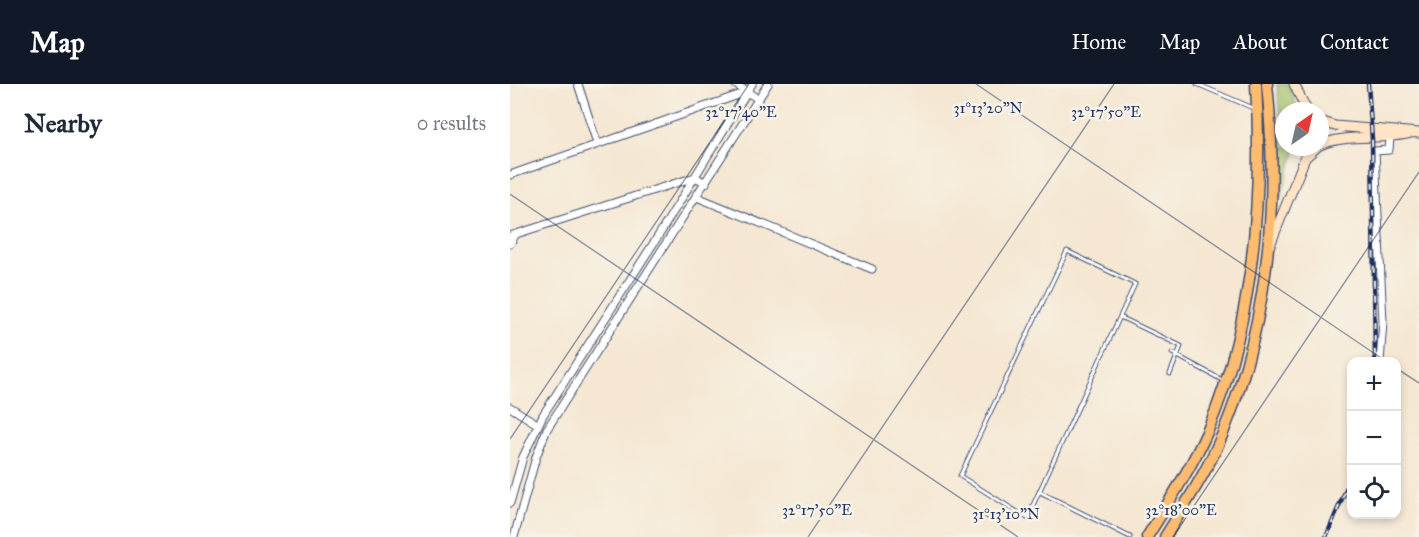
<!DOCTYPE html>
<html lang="en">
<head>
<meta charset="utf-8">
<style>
  body { margin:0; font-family:"IM FELL Great Primer",serif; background:#f6f6f7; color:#1f2937 }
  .controls { position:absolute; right:18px; bottom:18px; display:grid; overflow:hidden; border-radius:12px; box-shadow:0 3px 9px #0003 }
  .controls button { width:54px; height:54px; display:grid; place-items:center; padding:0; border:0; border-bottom:2px solid #e0e1e3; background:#fff; color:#1f2937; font:30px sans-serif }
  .compass { position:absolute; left:765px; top:18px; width:54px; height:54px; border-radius:50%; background:#fff; box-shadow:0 3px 9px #0003; rotate:34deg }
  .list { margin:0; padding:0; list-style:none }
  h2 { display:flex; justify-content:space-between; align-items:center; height:78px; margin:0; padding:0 24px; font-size:26px }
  h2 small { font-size:20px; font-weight:400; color:#747a83 }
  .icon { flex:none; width:33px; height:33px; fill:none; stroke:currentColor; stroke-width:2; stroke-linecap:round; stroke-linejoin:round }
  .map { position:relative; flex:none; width:909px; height:453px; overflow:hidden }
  header { display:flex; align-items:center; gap:36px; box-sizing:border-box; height:84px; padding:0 30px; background:#111827; color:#fff }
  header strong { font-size:28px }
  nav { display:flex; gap:33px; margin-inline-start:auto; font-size:21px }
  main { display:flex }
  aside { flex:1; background:#fff }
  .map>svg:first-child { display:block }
  .green { fill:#a2c169; stroke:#5e7864; stroke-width:1.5 }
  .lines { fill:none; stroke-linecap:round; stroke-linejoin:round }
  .service-casing { stroke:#3c4b6f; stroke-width:5 }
  .minor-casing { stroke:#3c4b6f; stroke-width:9 }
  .secondary-casing { stroke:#3c4b6f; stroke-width:11 }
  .trunk-casing { stroke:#3c4b6f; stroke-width:13 }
  .service { stroke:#fff; stroke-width:3 }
  .minor { stroke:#fff; stroke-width:7 }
  .secondary { stroke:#ffe4c6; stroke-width:9 }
  .trunk { stroke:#febc70; stroke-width:10 }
  .rail-casing { stroke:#1b2f5e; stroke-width:4.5 }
  .rail { stroke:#f7f3e8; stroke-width:2; stroke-dasharray:7; stroke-linecap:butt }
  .ticks { fill:none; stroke:#1b2f5e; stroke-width:1.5; stroke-opacity:0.45 }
  .ticks-label { font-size:15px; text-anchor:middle; fill:#1b2f5e; stroke:#f7f3e8; stroke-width:5; stroke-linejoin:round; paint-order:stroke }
</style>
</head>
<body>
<header>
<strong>Map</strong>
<nav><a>Home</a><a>Map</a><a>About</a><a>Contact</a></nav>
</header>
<main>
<aside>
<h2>Nearby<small>0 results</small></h2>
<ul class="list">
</ul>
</aside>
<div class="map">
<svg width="909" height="453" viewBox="0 0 909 453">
  <rect width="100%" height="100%" fill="#f7f3e8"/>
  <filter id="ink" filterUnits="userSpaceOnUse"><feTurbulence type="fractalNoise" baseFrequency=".0167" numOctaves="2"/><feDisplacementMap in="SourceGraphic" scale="12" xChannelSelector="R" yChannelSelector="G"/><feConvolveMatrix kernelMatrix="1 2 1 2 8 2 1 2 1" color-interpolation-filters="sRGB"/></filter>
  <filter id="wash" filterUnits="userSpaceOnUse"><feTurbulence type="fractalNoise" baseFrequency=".008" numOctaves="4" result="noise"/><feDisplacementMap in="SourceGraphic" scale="24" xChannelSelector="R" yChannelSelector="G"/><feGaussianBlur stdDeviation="1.35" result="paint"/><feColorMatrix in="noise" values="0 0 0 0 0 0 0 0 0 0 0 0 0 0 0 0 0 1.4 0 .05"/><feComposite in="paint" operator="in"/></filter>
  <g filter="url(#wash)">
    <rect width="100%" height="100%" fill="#f5e7d2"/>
    <path class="green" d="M767 0H778L789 27H774V32H770Z
      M770 37H774V63H787L769 117Z"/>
  </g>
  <g filter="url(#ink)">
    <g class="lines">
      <defs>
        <path id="service" d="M687 0 743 24
          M557 167 625 200 517 434 450 392Z
          M610 233 671 262 660 290
          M662 269 714 297
          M530 408 620 453"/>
        <path id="minor" d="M68 0 87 59
          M225 0 248 15
          M0 91 237 8
          M187 113 362 185
          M0 152 185 93 196 99
          M0 160 6 150
          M870 278 873 238 865 67 879 66 880 54
          M0 323 27 340
          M0 419 13 373 33 331 152 146 242 0
          M4 453 26 373 37 345 258 0"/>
        <path id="secondary" d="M784 0 797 27
          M810 37 825 42 909 49
          M810 61C837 49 872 57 901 49
          M760 161 795 74 807 63"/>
        <path id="trunk" d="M637 453C659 418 681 384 698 346 744 237 753 116 746 0
          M655 453C676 419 698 386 713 349 758 239 769 118 757 0"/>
      </defs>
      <use href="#service" class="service-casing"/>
      <use href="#minor" class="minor-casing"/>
      <use href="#secondary" class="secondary-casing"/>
      <use href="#trunk" class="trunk-casing"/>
      <use href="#service" class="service"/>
      <use href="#minor" class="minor"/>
      <use href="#secondary" class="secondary"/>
      <use href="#trunk" class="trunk"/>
      <defs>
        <path id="rail" d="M858 0 862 55 865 278
          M816 453 842 391"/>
      </defs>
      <use href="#rail" class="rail-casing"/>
      <use href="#rail" class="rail"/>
    </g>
  </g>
  <path class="ticks" d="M466 0 877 278M0 110 508 453M886 284 909 299M0 355 239 0M298 453 604 0M663 453 909 88"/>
  <g class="ticks-label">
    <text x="478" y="29">31°13'20"N</text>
    <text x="231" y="33">32°17'40"E</text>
    <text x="596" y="33">32°17'50"E</text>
    <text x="307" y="431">32°17'50"E</text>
    <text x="671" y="431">32°18'00"E</text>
    <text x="496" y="435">31°13'10"N</text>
  </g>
</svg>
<div class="controls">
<button>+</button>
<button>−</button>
<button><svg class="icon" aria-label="locate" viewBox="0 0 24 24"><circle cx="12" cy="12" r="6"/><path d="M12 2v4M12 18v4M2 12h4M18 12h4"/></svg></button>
</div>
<svg class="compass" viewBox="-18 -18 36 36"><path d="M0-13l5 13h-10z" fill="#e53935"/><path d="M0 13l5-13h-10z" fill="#747a83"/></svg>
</div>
</main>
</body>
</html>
